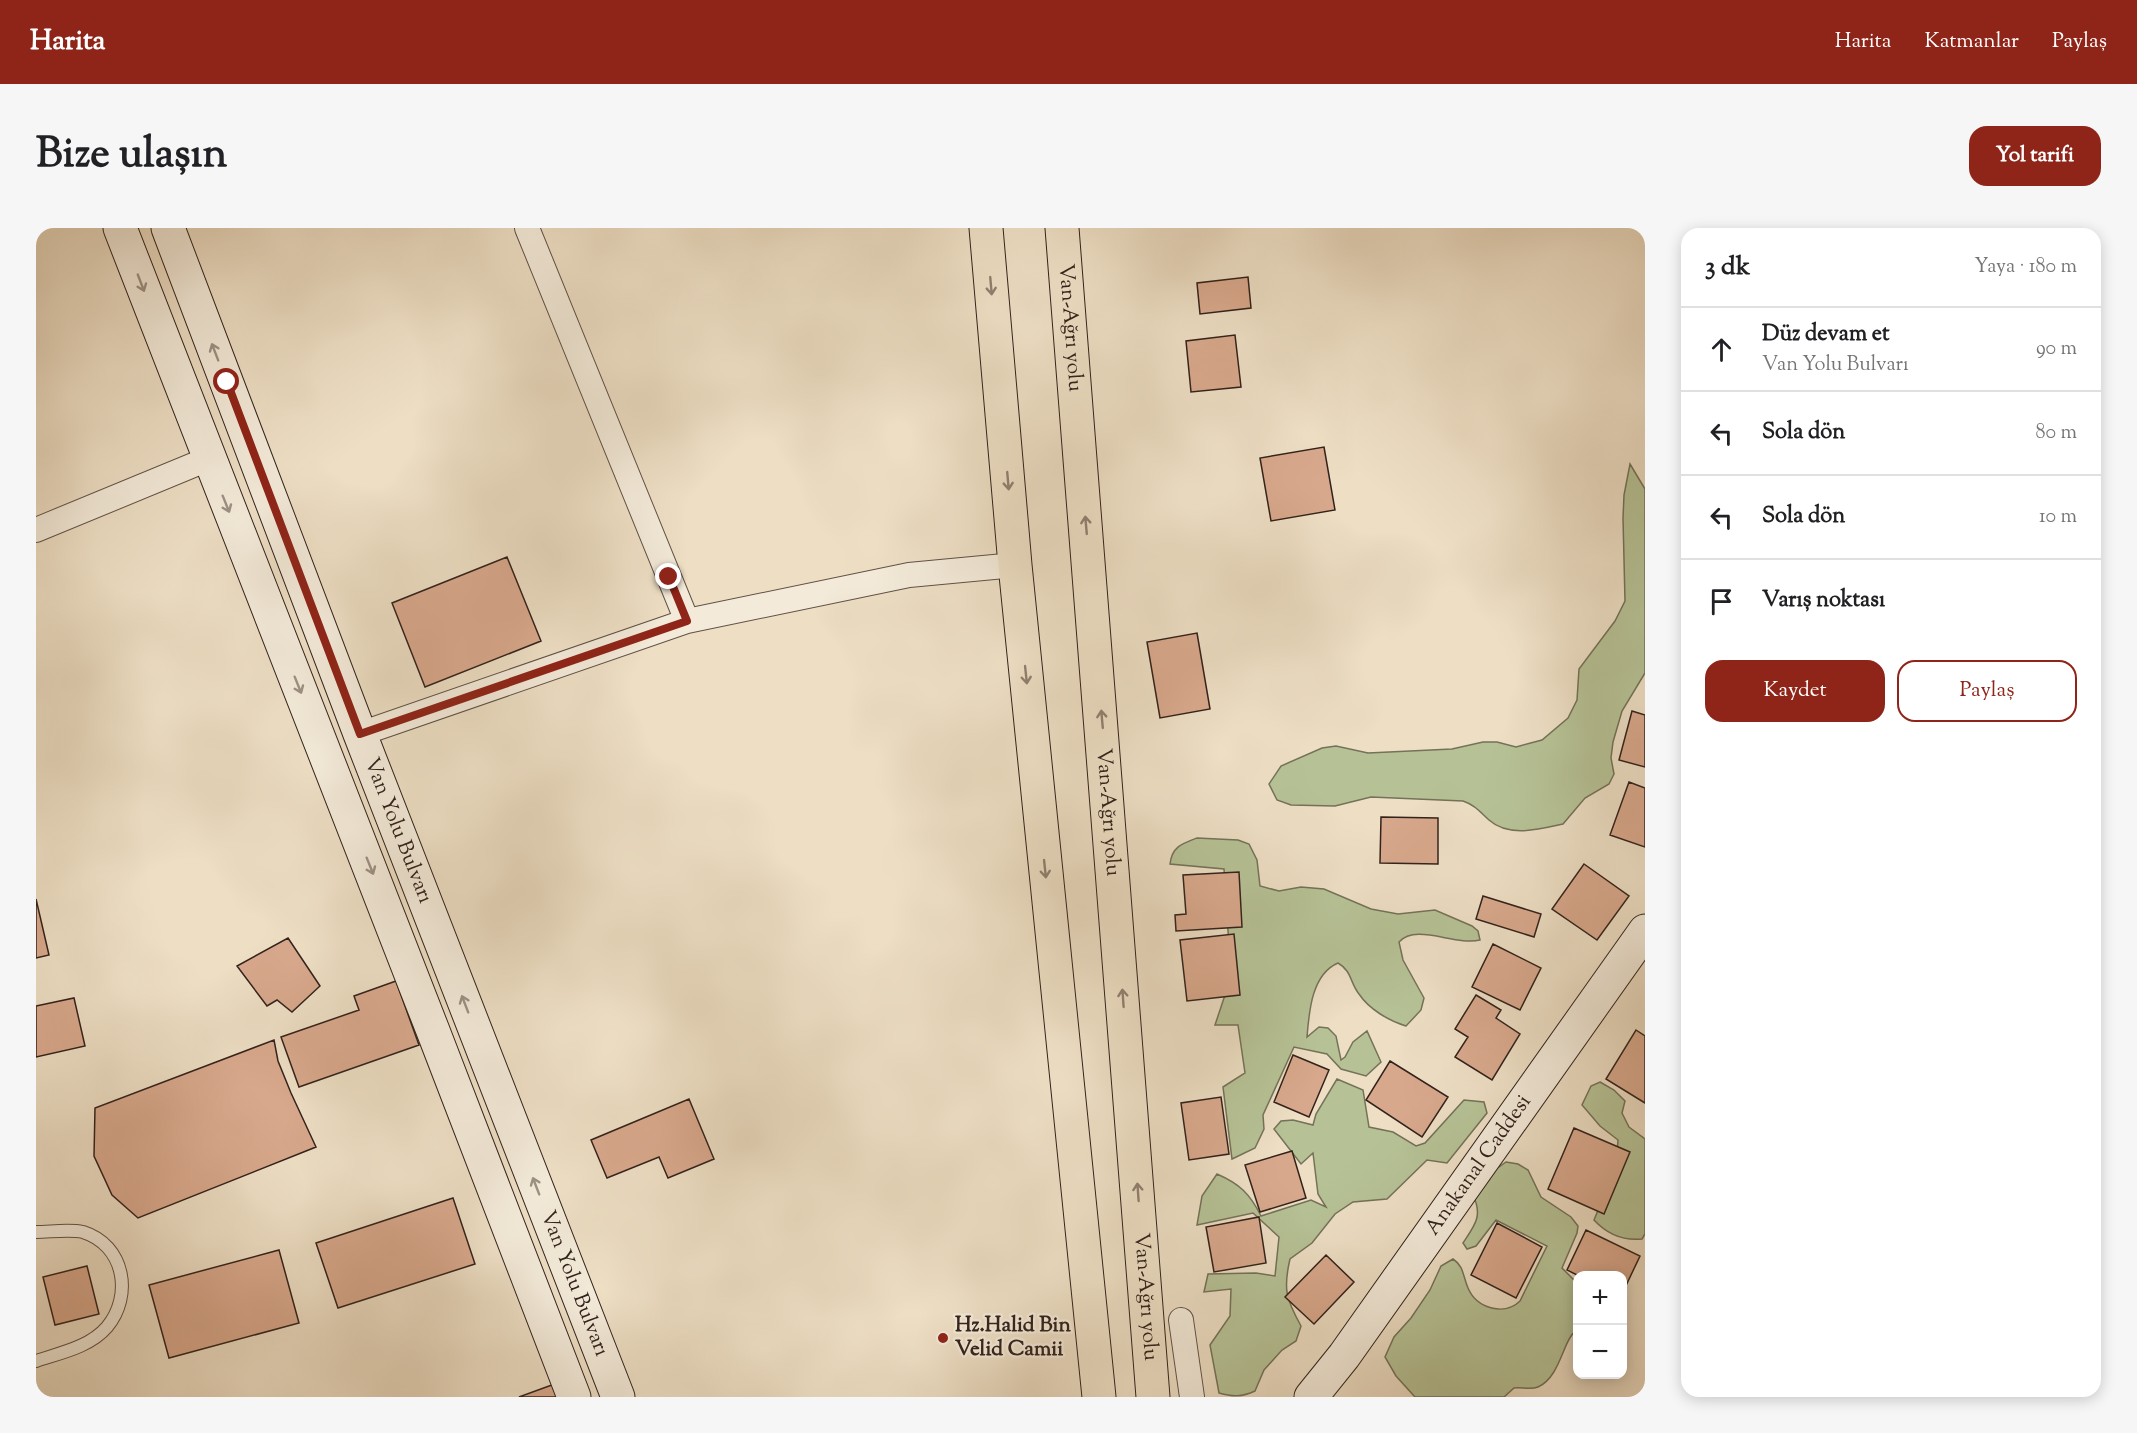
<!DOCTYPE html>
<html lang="tr">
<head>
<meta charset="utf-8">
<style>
  body { margin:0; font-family:"Sorts Mill Goudy",serif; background:#f6f6f6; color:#202124 }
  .controls { position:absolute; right:18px; bottom:18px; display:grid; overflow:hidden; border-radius:12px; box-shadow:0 3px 15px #0003 }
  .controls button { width:54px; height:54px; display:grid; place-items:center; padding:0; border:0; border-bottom:2px solid #e0e0e0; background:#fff; color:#202124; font:30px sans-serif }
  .stop { position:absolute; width:18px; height:18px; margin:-14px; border:4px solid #8f2418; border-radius:50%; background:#fff }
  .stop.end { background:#8f2418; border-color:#fff; box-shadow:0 2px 6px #0008 }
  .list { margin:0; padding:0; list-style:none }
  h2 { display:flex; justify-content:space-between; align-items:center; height:78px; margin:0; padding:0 24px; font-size:26px }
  h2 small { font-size:20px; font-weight:400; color:#757577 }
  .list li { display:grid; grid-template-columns:39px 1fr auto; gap:18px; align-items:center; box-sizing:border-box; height:84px; padding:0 24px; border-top:2px solid #e0e0e0 }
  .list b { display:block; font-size:22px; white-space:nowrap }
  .list p { margin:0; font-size:20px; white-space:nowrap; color:#757577 }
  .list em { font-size:20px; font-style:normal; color:#757577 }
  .actions { display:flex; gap:12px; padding:18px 24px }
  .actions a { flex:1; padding:14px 0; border:2px solid #8f2418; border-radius:18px; text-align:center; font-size:21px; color:#8f2418 }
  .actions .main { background:#8f2418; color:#fff }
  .icon { flex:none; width:33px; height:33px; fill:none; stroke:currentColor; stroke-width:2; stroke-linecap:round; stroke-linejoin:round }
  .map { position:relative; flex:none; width:1609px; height:1169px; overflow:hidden; border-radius:18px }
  header { display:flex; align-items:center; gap:36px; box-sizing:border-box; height:84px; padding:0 30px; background:#8f2418; color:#fff }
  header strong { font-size:28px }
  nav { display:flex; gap:33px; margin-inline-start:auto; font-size:21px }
  .intro { display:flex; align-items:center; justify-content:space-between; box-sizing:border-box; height:144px; padding:0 36px }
  h1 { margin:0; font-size:42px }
  .button { padding:15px 27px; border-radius:18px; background:#8f2418; color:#fff; font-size:21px; font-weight:700 }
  main { display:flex; gap:36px; padding:0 36px }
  aside { flex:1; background:#fff; border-radius:18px; box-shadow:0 3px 15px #0003 }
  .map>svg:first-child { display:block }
  .green { fill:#b6c296; stroke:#747259; stroke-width:1.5 }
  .building { fill:#d8a88c; stroke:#32221c; stroke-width:1.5 }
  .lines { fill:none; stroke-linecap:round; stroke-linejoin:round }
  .lane-casing { stroke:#615146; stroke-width:14 }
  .street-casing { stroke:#615146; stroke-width:26 }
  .secondary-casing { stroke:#32221c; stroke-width:35 }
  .highway-casing { stroke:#32221c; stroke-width:35 }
  .lane { stroke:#f3ead9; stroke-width:12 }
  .street { stroke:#f3ead9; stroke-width:24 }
  .secondary { stroke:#f3ead9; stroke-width:33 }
  .highway { stroke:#eddec4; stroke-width:33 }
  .oneway { stroke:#9c9084 }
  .oneway2 { stroke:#908070 }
  .route { stroke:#8f2418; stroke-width:8 }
  .poi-dot { fill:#8f2418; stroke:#f3ead9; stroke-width:2 }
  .labels { text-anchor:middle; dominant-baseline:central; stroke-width:4.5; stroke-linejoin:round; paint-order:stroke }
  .street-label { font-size:21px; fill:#32221c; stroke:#f3ead9 }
  .poi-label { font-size:21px; font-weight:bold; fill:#32221c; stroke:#f3ead9; text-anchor:start }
</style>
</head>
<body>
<header>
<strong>Harita</strong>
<nav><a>Harita</a><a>Katmanlar</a><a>Paylaş</a></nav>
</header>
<div class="intro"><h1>Bize ulaşın</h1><a class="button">Yol tarifi</a></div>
<main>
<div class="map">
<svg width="1609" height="1169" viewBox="0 0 1609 1169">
  <rect width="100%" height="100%" fill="#eddec4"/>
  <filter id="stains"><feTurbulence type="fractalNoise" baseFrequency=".00333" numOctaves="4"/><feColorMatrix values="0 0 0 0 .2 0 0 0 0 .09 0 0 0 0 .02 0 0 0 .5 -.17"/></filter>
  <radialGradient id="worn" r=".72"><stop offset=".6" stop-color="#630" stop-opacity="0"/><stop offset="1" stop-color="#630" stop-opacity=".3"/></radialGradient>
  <path class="green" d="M1594 236 1609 261V445L1586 483 1577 514 1575 530 1578 546 1573 556 1549 570 1527 596C1504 601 1473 610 1453 592 1444 584 1439 577 1427 573L1335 569 1299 578 1255 577 1241 572 1233 556 1245 538 1286 520 1300 518 1332 525 1416 521 1447 514H1461L1480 519 1506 512 1532 490 1541 472 1543 441 1579 393 1589 373 1587 290 1588 267Z
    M1161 610 1202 612 1213 616 1221 632 1224 658 1243 663 1265 659 1288 661 1335 681 1362 686 1399 682 1436 698 1442 703 1444 712C1419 718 1380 695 1363 714L1367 732 1388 770 1385 782 1370 798C1353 793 1333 781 1323 766 1314 755 1316 743 1302 735 1276 746 1273 783 1271 809L1283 799 1292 800 1300 808 1305 832 1309 829 1317 814 1331 803 1345 834 1330 848 1305 841 1291 826 1258 819 1227 887 1228 901 1219 920 1196 931 1187 859 1209 845 1202 797H1179L1195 749 1188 641 1134 636C1136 619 1145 616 1161 610Z
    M1301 851 1327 862 1333 899 1357 904 1380 918 1389 915 1428 872 1448 874 1451 885 1411 935 1391 932 1351 971 1317 974 1299 986 1276 1015 1254 1031C1247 1061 1250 1071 1265 1098L1260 1113 1246 1122 1228 1142 1219 1163C1206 1169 1197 1169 1183 1165L1174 1117 1194 1088 1195 1061 1168 1064 1172 1046 1220 1045 1239 1048 1243 1009 1217 985 1161 997 1166 968 1181 946C1204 956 1214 966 1225 988L1275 972 1290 979 1282 966 1277 925 1265 936 1238 901 1245 893 1257 892 1277 897 1280 886Z
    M1564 854 1578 862 1589 873 1586 885 1593 899 1609 911V1006L1606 1011C1587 1013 1571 1006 1558 992L1580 938 1582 912 1564 898 1546 877 1555 858Z
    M1470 934 1482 936 1492 942 1505 969 1535 989 1542 998 1541 1005 1526 1040 1541 1055V1102C1527 1110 1525 1149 1502 1159 1495 1162 1486 1159 1478 1160L1468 1169H1379L1360 1148 1349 1129 1358 1109 1375 1090 1394 1062 1405 1038 1417 1031C1428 1038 1427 1049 1432 1060 1441 1081 1469 1088 1484 1073L1511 1018 1460 992 1440 1018 1431 1021 1427 1015C1439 997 1447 988 1437 967L1456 944Z"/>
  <path class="building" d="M1212 49 1215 80 1164 86 1161 55Z
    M1199 107 1205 159 1155 164 1150 113Z
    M1288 219 1299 282 1235 293 1224 230Z
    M471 329 505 413 389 459 356 375Z
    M1161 405 1174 481 1124 490 1111 414Z
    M1596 483 1609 487V539L1583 532Z
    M1593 554 1609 560V619L1574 607Z
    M1345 589 1402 590V636L1344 635Z
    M1548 636 1593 668 1561 712 1516 681Z
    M1203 644 1206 699 1140 703 1139 687 1150 686 1147 647Z
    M1447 668 1505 686 1498 709 1440 691Z
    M0 671 13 727 0 730Z
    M1198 706 1204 767 1151 773 1144 712Z
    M252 710 284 758 256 784 241 772 231 778 201 738Z
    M1457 716 1505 740 1484 782 1436 759Z
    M360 753 383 817 263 859 245 809 323 782 318 768Z
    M1440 767 1465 782 1460 790 1484 806 1456 852 1419 829 1432 809 1419 801Z
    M38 770 49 818 0 829V778Z
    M1600 802 1609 808V875L1570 851Z
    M238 812 242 833 255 865 280 919 102 990 76 967 58 928 59 880Z
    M1257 827 1293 842 1273 889 1238 874Z
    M1354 833 1412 869 1386 909 1330 872Z
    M1185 869 1193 926 1153 932 1145 875Z
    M653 871 678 931 632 950 623 929 571 950 555 912Z
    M1538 900 1594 924 1568 986 1512 961Z
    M1256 923 1270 970 1224 984 1209 937Z
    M417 970 439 1036 302 1080 280 1015Z
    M1223 989 1230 1035 1178 1044 1170 999Z
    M1461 995 1506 1019 1480 1070 1435 1047Z
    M1550 1002 1604 1028 1586 1066V1048H1543L1531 1042Z
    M243 1022 263 1095 133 1130 113 1057Z
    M1290 1027 1318 1054 1278 1096 1249 1069Z
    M51 1038 63 1086 19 1097 7 1049Z
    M524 1154 529 1169H483Z"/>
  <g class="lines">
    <defs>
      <path id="lane" d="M0 1004C14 1004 33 1001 47 1004 89 1017 97 1068 71 1099 54 1119 24 1125 0 1133"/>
      <path id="street" d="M491 0 651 393
        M0 302 172 231
        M324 506 651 393 873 347 979 337
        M1145 1092 1156 1169"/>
      <g id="secondary">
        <path d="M84 0C233 390 390 778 538 1169"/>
        <path id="s1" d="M132 0 324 506 582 1169"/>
        <path id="s2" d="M1275 1169 1308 1128 1609 703"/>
      </g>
      <g id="highway">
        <path d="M950 0 979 337 1063 1169"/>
        <path id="s3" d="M1026 0 1117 1169"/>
      </g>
    </defs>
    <use href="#lane" class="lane-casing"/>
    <use href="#street" class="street-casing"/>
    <use href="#secondary" class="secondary-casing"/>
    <use href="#highway" class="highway-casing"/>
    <use href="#lane" class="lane"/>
    <use href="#street" class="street"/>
    <use href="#secondary" class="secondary"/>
    <use href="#highway" class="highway"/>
  </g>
  <defs><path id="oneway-shaft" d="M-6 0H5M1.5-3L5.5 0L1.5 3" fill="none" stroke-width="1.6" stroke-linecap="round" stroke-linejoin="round" transform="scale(1.5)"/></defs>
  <g class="oneway">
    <use href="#oneway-shaft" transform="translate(105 55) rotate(69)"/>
    <use href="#oneway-shaft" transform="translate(179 124) rotate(-111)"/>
    <use href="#oneway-shaft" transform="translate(190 276) rotate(68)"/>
    <use href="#oneway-shaft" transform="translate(262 457) rotate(68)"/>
    <use href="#oneway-shaft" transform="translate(334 638) rotate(68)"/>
    <use href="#oneway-shaft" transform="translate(429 776) rotate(-111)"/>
    <use href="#oneway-shaft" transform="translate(500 958) rotate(-111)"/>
  </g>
  <g class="oneway2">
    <use href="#oneway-shaft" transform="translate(955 58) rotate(85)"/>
    <use href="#oneway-shaft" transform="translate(972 253) rotate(85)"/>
    <use href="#oneway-shaft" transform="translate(1050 297) rotate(-95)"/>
    <use href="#oneway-shaft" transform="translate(990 447) rotate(84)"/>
    <use href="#oneway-shaft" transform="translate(1066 491) rotate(-95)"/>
    <use href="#oneway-shaft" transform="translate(1009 641) rotate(84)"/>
    <use href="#oneway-shaft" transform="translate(1087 770) rotate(-94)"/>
    <use href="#oneway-shaft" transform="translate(1102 964) rotate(-94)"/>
  </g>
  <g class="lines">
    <path class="route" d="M191 154 324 506 651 393 633 349"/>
  </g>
  <circle class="poi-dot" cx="907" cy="1110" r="6"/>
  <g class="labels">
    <g class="street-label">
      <text stroke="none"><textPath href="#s3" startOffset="100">Van-Ağrı yolu</textPath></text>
      <text stroke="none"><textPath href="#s3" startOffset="586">Van-Ağrı yolu</textPath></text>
      <text stroke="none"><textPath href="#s1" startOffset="645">Van Yolu Bulvarı</textPath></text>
      <text stroke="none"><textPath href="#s2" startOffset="286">Anakanal Caddesi</textPath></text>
      <text stroke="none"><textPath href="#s1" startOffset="1131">Van Yolu Bulvarı</textPath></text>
      <text stroke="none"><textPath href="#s3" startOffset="1072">Van-Ağrı yolu</textPath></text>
    </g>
    <g class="poi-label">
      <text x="919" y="1098">Hz.Halid Bin<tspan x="919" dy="24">Velid Camii</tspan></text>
    </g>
  </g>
  <rect width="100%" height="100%" filter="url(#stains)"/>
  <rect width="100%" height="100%" fill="url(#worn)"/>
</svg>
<div class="controls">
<button>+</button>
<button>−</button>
</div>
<div class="stop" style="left:191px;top:154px"></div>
<div class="stop end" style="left:633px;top:349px"></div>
</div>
<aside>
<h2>3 dk<small>Yaya · 180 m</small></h2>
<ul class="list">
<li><svg class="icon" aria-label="ahead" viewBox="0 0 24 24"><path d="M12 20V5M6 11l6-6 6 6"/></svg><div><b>Düz devam et</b><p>Van Yolu Bulvarı</p></div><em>90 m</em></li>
<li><svg class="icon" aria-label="left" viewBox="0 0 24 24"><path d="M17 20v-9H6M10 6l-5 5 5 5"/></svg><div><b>Sola dön</b></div><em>80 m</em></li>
<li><svg class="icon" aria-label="left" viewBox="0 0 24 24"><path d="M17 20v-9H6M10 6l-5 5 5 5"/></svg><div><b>Sola dön</b></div><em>10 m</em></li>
<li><svg class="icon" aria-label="arrive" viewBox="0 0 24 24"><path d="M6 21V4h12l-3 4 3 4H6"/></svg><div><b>Varış noktası</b></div></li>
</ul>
<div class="actions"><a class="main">Kaydet</a><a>Paylaş</a></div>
</aside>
</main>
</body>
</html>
